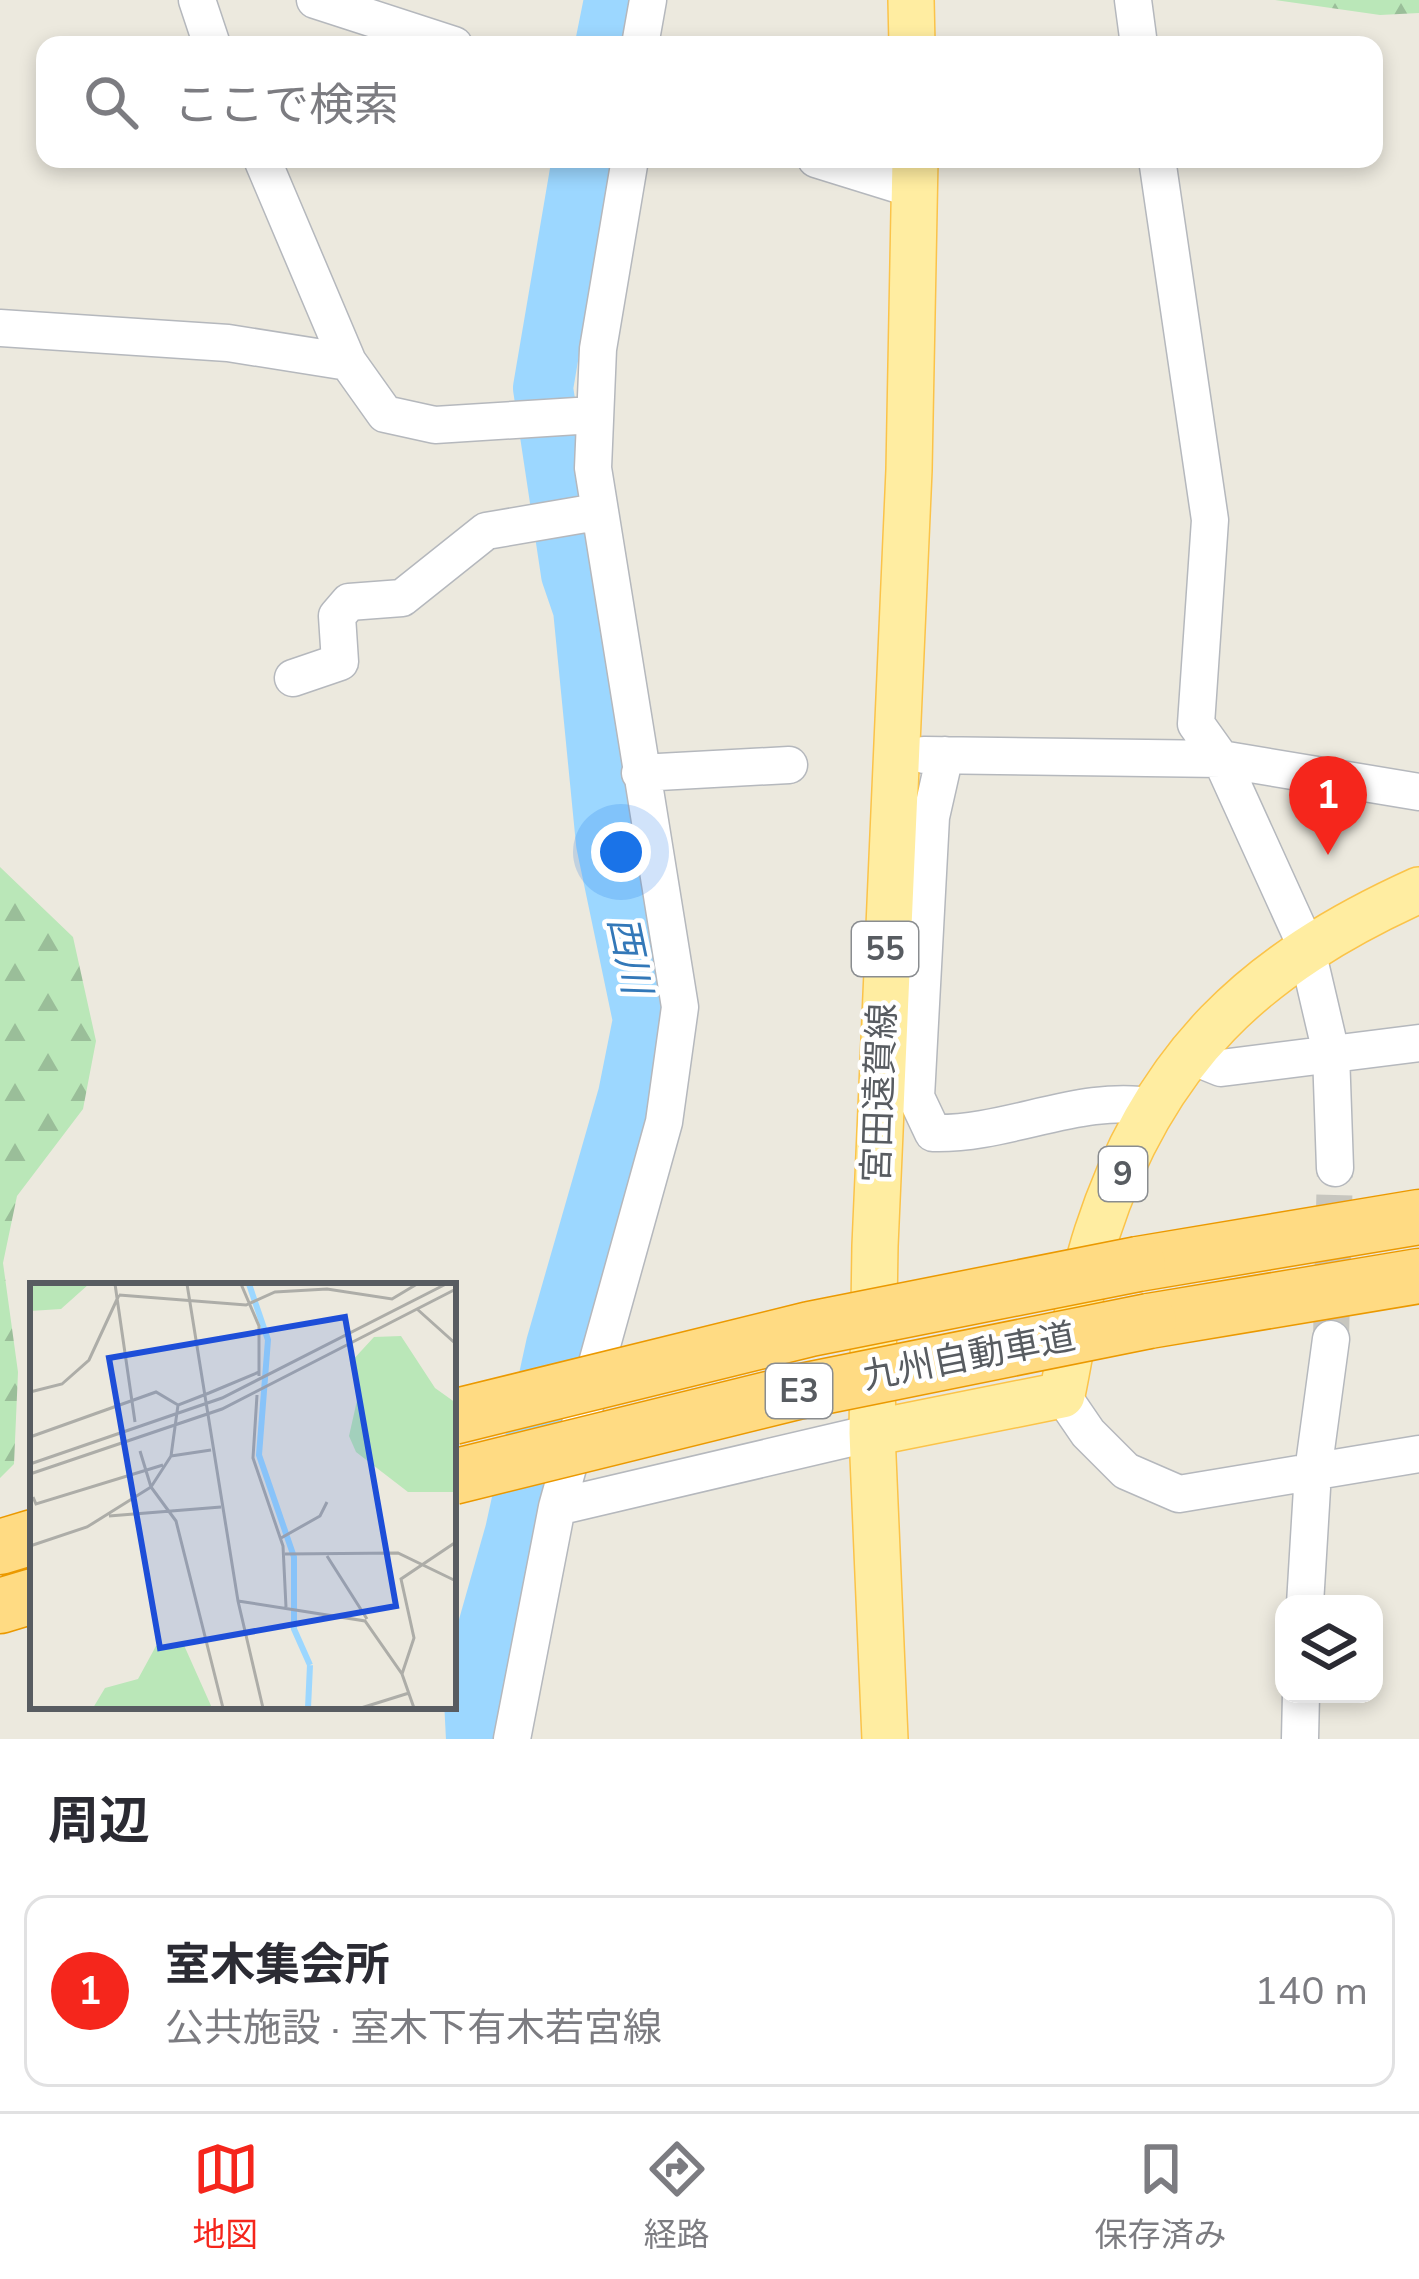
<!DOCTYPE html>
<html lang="ja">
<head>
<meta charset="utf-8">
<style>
  body { margin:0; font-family:"Nunito Sans","Noto Sans JP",sans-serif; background:#f2f2f3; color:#2b2b33 }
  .controls { position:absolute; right:36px; bottom:36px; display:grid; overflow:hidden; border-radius:24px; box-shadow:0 6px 18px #0003 }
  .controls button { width:108px; height:108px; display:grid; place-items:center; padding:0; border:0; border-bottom:3px solid #e1e1e2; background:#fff; color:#2b2b33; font:60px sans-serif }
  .you { position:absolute; left:621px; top:852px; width:42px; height:42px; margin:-30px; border:9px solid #fff; border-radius:50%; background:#1a73e8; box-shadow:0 0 0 18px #1a73e833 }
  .badge { display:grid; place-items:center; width:78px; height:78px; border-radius:50%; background:#f5261c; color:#fff; font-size:39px; font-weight:700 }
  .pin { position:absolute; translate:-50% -99px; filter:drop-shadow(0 3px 6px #0008) }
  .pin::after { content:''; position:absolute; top:63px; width:42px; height:36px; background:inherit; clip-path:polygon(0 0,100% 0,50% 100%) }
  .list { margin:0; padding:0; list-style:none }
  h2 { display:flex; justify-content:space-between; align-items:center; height:156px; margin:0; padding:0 48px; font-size:51px }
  h2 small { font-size:39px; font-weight:400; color:#7c7c81 }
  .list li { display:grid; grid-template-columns:78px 1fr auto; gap:36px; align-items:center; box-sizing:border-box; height:192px; margin:0 24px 24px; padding:0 24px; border:3px solid #e1e1e2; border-radius:24px }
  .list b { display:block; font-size:45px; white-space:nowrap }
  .list p { margin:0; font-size:39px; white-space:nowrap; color:#7c7c81 }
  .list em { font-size:39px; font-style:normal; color:#7c7c81 }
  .icon { flex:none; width:66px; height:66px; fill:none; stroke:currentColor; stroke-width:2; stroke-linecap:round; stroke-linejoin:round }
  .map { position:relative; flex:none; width:1419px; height:1739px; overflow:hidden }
  .search { position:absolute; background:#fff; box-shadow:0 6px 18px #0003; left:36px; right:36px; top:36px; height:132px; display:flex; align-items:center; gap:30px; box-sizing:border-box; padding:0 42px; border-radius:24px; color:#7c7c81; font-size:45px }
  .sheet { height:372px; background:#fff }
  nav { display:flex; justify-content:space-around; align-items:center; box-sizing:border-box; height:168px; border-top:3px solid #e1e1e2; background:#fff; font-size:33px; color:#7c7c81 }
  nav a { display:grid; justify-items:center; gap:6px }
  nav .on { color:#f5261c }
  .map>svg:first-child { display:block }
  .forest { fill:url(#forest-firs) }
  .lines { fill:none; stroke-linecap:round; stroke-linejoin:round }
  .river { stroke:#9cd7ff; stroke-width:60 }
  .minor-tunnel { stroke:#c7c6bf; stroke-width:36; stroke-dasharray:36 18; stroke-linecap:butt }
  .minor-casing { stroke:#b5b8bd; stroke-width:39 }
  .major-casing { stroke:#fbc349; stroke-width:48 }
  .highway-casing { stroke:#eb9900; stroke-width:57 }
  .minor { stroke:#fff; stroke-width:36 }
  .major { stroke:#ffeda1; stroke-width:45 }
  .highway { stroke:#ffdb83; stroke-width:54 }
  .highway-bridge-casing { stroke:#eb9900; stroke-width:57; stroke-linecap:butt }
  .highway-bridge { stroke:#ffdb83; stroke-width:54 }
  .labels { text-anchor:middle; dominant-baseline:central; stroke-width:9; stroke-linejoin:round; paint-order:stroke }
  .shield { fill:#fff; stroke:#8a8d90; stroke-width:3 }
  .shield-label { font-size:33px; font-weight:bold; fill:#585c61 }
  .street-label { font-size:36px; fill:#585c61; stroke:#fff }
  .water-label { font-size:39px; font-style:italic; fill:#3378b8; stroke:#fff }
  .inset-river { fill:none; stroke:#9cd7ff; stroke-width:6 }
  .inset-road { fill:none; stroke:#adada8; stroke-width:3 }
  .view { fill:#1d4ed8; fill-opacity:0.15; stroke:#1d4ed8; stroke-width:6 }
  .inset-edge { fill:none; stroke:#585c61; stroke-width:6 }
</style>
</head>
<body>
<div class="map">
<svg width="1419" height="1739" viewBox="0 0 1419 1739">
  <defs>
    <pattern id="forest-firs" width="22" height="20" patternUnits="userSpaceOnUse" patternTransform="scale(3)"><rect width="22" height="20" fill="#bae7b8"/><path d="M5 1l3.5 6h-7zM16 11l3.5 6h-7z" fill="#9abe99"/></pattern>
  </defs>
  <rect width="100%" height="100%" fill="#ece9de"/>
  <path class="forest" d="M1275 0H1419V13L1380 15Z
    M0 867 73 937 96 1041 83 1109 17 1196 3 1263 18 1372 14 1464 0 1478Z"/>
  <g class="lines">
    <path class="river" d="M605 45 614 0
      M476 1739 473 1680 515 1532 556 1345 628 1095 643 1020 606 843 583 609 571 574 543 388 582 159"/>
    <path class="minor-tunnel" d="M1331 1339 1335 1168"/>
    <defs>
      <path id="minor" d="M197 0 212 45
        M315 0 454 45
        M1133 0 1139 45
        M640 45 648 0
        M262 159 348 362 385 414 435 425 593 415
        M816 159 916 190
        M1157 159 1210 520 1196 724 1221 759 1306 946 1331 1053 1335 1168
        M0 328 228 343 348 362
        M293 678 340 662 337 616 349 602 402 598 486 531 597 512
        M924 755 1221 759 1419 792
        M945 755 931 817 916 1097 933 1133C1008 1135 1082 1093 1155 1107
        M640 773 789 765
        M1189 1055 1221 1068 1419 1043
        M1062 1395 1088 1433 1126 1471 1179 1494 1419 1454
        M557 1507 872 1433
        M1305 1604 1313 1472 1331 1339
        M512 1739 557 1507 664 1122 680 1007 593 468 598 349 630 159
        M1300 1739 1301 1694"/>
      <path id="major" d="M911 0 912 45
        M872 1433 1062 1395C1073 1342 1080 1285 1097 1233 1154 1057 1255 964 1419 890
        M885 1739 872 1433 875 1246 909 470 915 159"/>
      <path id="highway" d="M1138 1264 1419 1217
        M1149 1321 1419 1276
        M0 1547 33 1537
        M0 1606 33 1596"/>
    </defs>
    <use href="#minor" class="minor-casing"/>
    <use href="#major" class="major-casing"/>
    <use href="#highway" class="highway-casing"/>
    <use href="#minor" class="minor"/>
    <use href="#major" class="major"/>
    <use href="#highway" class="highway"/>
    <defs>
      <path id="highway-bridge" d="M453 1417 810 1329 1138 1264
        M453 1477 797 1392 1149 1321"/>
    </defs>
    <use href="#highway-bridge" class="highway-bridge-casing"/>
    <use href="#highway-bridge" class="highway-bridge"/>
  </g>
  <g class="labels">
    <g class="shield">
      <rect x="852" y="922" width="66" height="54" rx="9"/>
      <rect x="1099" y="1147" width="48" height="54" rx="9"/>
      <rect x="766" y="1364" width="66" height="54" rx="9"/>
    </g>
    <g class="shield-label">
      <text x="885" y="949">55</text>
      <text x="1123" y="1174">9</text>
      <text x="799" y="1391">E3</text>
    </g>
    <g class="street-label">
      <text transform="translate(880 1093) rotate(-88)">宮田遠賀線</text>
      <text transform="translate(969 1357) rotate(-11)">九州自動車道</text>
    </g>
    <g class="water-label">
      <text transform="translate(629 955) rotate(78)">西川</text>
    </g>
  </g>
  <g transform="translate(30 1283)">
    <rect width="426" height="426" fill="#ece9de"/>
    <path d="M0 1H59L31 26 0 28ZM371 53 405 105 426 120V209H378L326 169 319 153 328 113 320 80 344 54ZM153 360 182 425H63L75 405 108 396 126 363Z" fill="#bae7b8"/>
    <path class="inset-river" d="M219 1 238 57 229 172 264 274V346L280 382M278 425 280 382"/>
    <path class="inset-road" d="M85 1 105 139M157 1 208 318 233 425M211 1 229 43V93M89 12 216 22 245 9 297 6 362 16 387 1M387 26 426 61M0 109 32 101 59 77 89 12M179 110 229 89M227 112 223 175 253 263 256 324M0 154 126 109 148 122M110 168 121 204 146 238 193 425M141 173 181 167M0 181 192 115 416 1M0 191 192 126 426 6M3 214 6 221 133 182M79 233 191 224M251 255 290 233 297 219M0 263 57 244 121 204 141 173 148 122 179 110M255 271 368 270 426 298M297 273 337 336M208 318 335 338 372 391 384 425M372 391 384 355 371 296 426 259M331 425 379 410"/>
    <path class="view" d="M315 34 366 323 130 365 79 75Z"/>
    <rect width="426" height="426" class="inset-edge"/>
  </g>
</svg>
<div class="controls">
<button><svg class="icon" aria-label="layers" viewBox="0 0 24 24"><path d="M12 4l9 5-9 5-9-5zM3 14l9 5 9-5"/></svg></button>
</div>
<div class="you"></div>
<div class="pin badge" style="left:1328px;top:855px">1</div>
<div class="search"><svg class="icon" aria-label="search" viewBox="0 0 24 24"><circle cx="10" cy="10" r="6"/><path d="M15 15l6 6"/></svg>ここで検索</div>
</div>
<section class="sheet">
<h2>周辺<small></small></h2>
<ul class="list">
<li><span class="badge">1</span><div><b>室木集会所</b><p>公共施設 · 室木下有木若宮線</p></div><em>140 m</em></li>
</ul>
</section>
<nav>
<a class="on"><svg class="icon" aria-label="map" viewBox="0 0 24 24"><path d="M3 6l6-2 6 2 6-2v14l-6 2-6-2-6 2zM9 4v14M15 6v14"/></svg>地図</a>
<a><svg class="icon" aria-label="directions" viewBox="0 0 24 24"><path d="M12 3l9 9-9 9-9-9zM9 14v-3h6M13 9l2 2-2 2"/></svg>経路</a>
<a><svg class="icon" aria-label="saved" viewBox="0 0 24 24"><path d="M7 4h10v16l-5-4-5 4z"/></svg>保存済み</a>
</nav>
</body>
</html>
